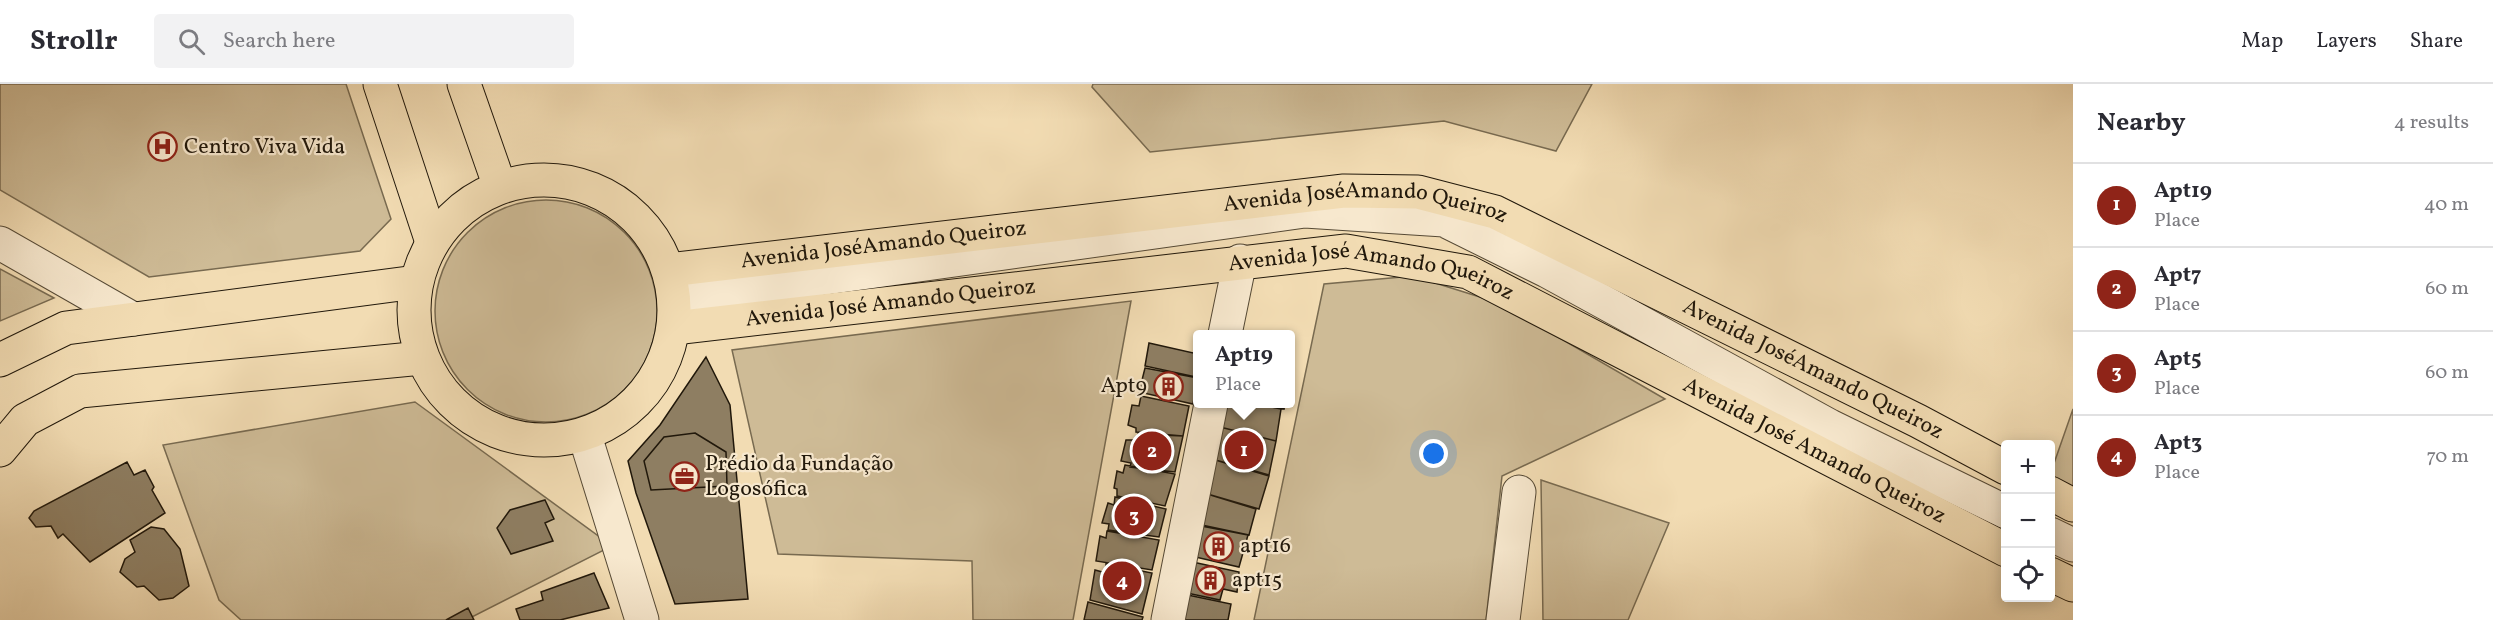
<!DOCTYPE html>
<html lang="en">
<head>
<meta charset="utf-8">
<style>
  body { margin:0; font-family:Vollkorn,serif; background:#f2f2f3; color:#2b2b33 }
  .controls { position:absolute; right:18px; bottom:18px; display:grid; overflow:hidden; border-radius:6px; box-shadow:0 3px 15px #0003 }
  .controls button { width:54px; height:54px; display:grid; place-items:center; padding:0; border:0; border-bottom:2px solid #e1e1e2; background:#fff; color:#2b2b33; font:30px sans-serif }
  .you { position:absolute; left:1434px; top:370px; width:21px; height:21px; margin:-15px; border:4px solid #fff; border-radius:50%; background:#1a73e8; box-shadow:0 0 0 9px #1a73e833 }
  .badge { display:grid; place-items:center; width:39px; height:39px; border-radius:50%; background:#8f2418; color:#fff; font-size:20px; font-weight:700 }
  .pin { position:absolute; translate:-50% -50%; border:3px solid #fff; box-shadow:0 2px 6px #0006 }
  .popup { position:absolute; left:1193px; top:246px; width:102px; height:78px; box-sizing:border-box; display:grid; place-content:center; border-radius:6px; background:#fff; filter:drop-shadow(0 2px 4px #0005); font-size:20px; white-space:nowrap; color:#7c7c81 }
  .popup b { font-size:22px; color:#2b2b33 }
  .popup::after { content:''; position:absolute; left:50%; top:100%; margin-left:-12px; border:12px solid transparent; border-top-color:#fff }
  .list { margin:0; padding:0; list-style:none }
  h2 { display:flex; justify-content:space-between; align-items:center; height:78px; margin:0; padding:0 24px; font-size:26px }
  h2 small { font-size:20px; font-weight:400; color:#7c7c81 }
  .list li { display:grid; grid-template-columns:39px 1fr auto; gap:18px; align-items:center; box-sizing:border-box; height:84px; padding:0 24px; border-top:2px solid #e1e1e2 }
  .list b { display:block; font-size:22px; white-space:nowrap }
  .list p { margin:0; font-size:20px; white-space:nowrap; color:#7c7c81 }
  .list em { font-size:20px; font-style:normal; color:#7c7c81 }
  .icon { flex:none; width:33px; height:33px; fill:none; stroke:currentColor; stroke-width:2; stroke-linecap:round; stroke-linejoin:round }
  .map { position:relative; flex:none; width:2073px; height:536px; overflow:hidden }
  header { display:flex; align-items:center; gap:36px; box-sizing:border-box; height:84px; padding:0 30px; background:#fff; border-bottom:2px solid #e1e1e2 }
  header strong { font-size:28px }
  nav { display:flex; gap:33px; margin-inline-start:auto; font-size:21px }
  .search { width:420px; height:54px; background:#f2f2f3; display:flex; align-items:center; gap:15px; box-sizing:border-box; padding:0 21px; border-radius:6px; color:#7c7c81; font-size:22px }
  main { display:flex }
  aside { flex:1; background:#fff }
  .map>svg:first-child { display:block }
  .green { fill:#cebb96; stroke:#786a50; stroke-width:1.5 }
  .building { fill:#8e7e62; stroke:#21180b; stroke-width:1.5 }
  .lines { fill:none; stroke-linecap:round; stroke-linejoin:round }
  .minor-casing { stroke:#554935; stroke-width:35 }
  .major-casing { stroke:#21180b; stroke-width:35 }
  .minor { stroke:#f7e8ce; stroke-width:33 }
  .major { stroke:#f2dcb3; stroke-width:33 }
  .labels { text-anchor:middle; dominant-baseline:central; stroke-width:4.5; stroke-linejoin:round; paint-order:stroke }
  .poi-label { font-size:22px; fill:#21180b; stroke:#f7e8ce; text-anchor:start }
  .street-label { font-size:22px; fill:#21180b; stroke:#f7e8ce }
</style>
</head>
<body>
<header>
<strong>Strollr</strong>
<div class="search"><svg class="icon" aria-label="search" viewBox="0 0 24 24"><circle cx="10" cy="10" r="6"/><path d="M15 15l6 6"/></svg>Search here</div>
<nav><a>Map</a><a>Layers</a><a>Share</a></nav>
</header>
<main>
<div class="map">
<svg width="2073" height="536" viewBox="0 0 2073 536">
  <rect width="100%" height="100%" fill="#f2dcb3"/>
  <filter id="stains"><feTurbulence type="fractalNoise" baseFrequency=".00333" numOctaves="4"/><feColorMatrix values="0 0 0 0 .2 0 0 0 0 .09 0 0 0 0 .02 0 0 0 .5 -.17"/></filter>
  <radialGradient id="worn" r=".72"><stop offset=".6" stop-color="#630" stop-opacity="0"/><stop offset="1" stop-color="#630" stop-opacity=".3"/></radialGradient>
  <path class="green" d="M0 0H346L391 135 360 167 149 193 0 106Z
    M1093 0H1592L1556 67 1444 37 1150 68 1092 3Z
    M435 227a111 111 0 1 1 222 0a111 111 0 1 1-222 0Z
    M0 185 54 214 0 237Z
    M1413 192 1499 219 1665 315 1502 392 1486 536H1254L1324 200Z
    M1131 217 1073 536H973L972 477 778 470 732 266Z
    M415 318 612 462 466 536H241L219 516 163 361Z
    M2073 325V402L2051 400V388Z
    M1541 396 1669 439 1628 536H1543Z"/>
  <path class="building" d="M1149 259 1198 270V291L1196 293 1145 282Z
    M706 273 730 321 748 515 675 520 636 409 628 377 660 341Z
    M1145 284 1198 294 1193 320 1139 308Z
    M1141 312 1189 322 1183 352 1136 348V344L1128 341 1132 321 1139 322Z
    M1225 320H1258L1281 325 1276 357 1220 343Z
    M1259 320H1285L1284 325Z
    M1220 343 1276 357 1269 391 1212 375Z
    M695 349 726 368 727 402 651 406 644 377 664 353Z
    M1138 350 1183 352 1175 388 1130 383 1131 379 1121 377 1126 356H1136Z
    M1212 375 1269 392 1259 425 1204 409Z
    M127 378 134 391 145 386 154 403 152 406 165 429 90 478 63 450 58 454 51 442 36 443 29 434 34 427Z
    M1125 381 1175 390 1165 422 1117 412V405L1114 404 1117 387 1123 389Z
    M1204 409 1256 425 1249 451 1197 440Z
    M1115 413 1166 425 1159 453 1108 446 1109 440 1102 439 1108 419 1114 421Z
    M545 416 554 435 545 439 553 457 511 470 497 444 510 426Z
    M1196 441 1248 451 1239 483 1191 472Z
    M151 443 164 445 180 465 189 502 173 514 159 516 144 502 137 503 120 488 125 475 135 468 130 456Z
    M1107 447 1159 456 1152 486 1096 477 1100 452 1106 454Z
    M1188 477 1239 488 1237 508 1223 505 1220 516 1182 508Z
    M1106 480 1152 489 1142 530 1090 516 1095 486 1106 489Z
    M594 489 609 524 560 536H520L516 525 543 516 541 508Z
    M1183 510 1231 520 1228 536H1178Z
    M1088 518 1143 533 1142 536H1084Z
    M468 524 474 536H446Z"/>
  <g class="lines">
    <defs>
      <path id="minor" d="M0 159 133 235
        M675 215 1305 127 1444 136 1547 187 1830 342 2006 428
        M1225 250 1240 177
        M585 352 642 536
        M2050 450 2073 461
        M1168 536 1211 320
        M1503 536 1519 408"/>
      <g id="major">
        <path d="M380 0 432 158"/>
        <path d="M464 0 500 103"/>
        <circle cx="544" cy="226" r="130"/>
        <path id="s1" d="M669 186 1344 107 1418 108 1495 128 1918 337 2006 384"/>
        <path id="s2" d="M674 244 1346 167 1468 188 2006 466"/>
        <path d="M0 276 66 244 416 198"/>
        <path d="M0 366 25 336 80 307 422 274"/>
        <path d="M2050 409 2073 421"/>
        <path d="M2050 490 2073 501"/>
      </g>
    </defs>
    <use href="#minor" class="minor-casing"/>
    <use href="#major" class="major-casing"/>
    <use href="#minor" class="minor"/>
    <use href="#major" class="major"/>
  </g>
  <defs>
    <symbol id="hospital-ring" viewBox="-11 -11 22 22"><circle r="9.5" fill="#f7e8ce" stroke="#8f2418" stroke-width="1.5"/><path d="M-5-5h3v3.5h4V-5h3V5h-3V1.5h-4V5h-3Z" fill="#8f2418"/></symbol>
    <symbol id="building-ring" viewBox="-11 -11 22 22"><circle r="9.5" fill="#f7e8ce" stroke="#8f2418" stroke-width="1.5"/><path d="M-4-6H4V6H1V3H-1V6H-4ZM-2.5-4.3h1.7v1.8h-1.7ZM.8-4.3h1.7v1.8H.8ZM-2.5-1h1.7V.8h-1.7ZM.8-1h1.7V.8H.8Z" fill="#8f2418"/></symbol>
    <symbol id="office-ring" viewBox="-11 -11 22 22"><circle r="9.5" fill="#f7e8ce" stroke="#8f2418" stroke-width="1.5"/><path d="M-6-3h4V-5.5h4V-3h4V5H-6ZM-1-4.5V-3h2v-1.5ZM-6 0V1H6V0Z" fill="#8f2418"/></symbol>
  </defs>
  <g fill-rule="evenodd">
    <use href="#hospital-ring" x="146" y="46" width="33" height="33"/>
    <use href="#building-ring" x="1152" y="286" width="33" height="33"/>
    <use href="#office-ring" x="668" y="376" width="33" height="33"/>
    <use href="#building-ring" x="1202" y="446" width="33" height="33"/>
    <use href="#building-ring" x="1194" y="480" width="33" height="33"/>
  </g>
  <g class="labels">
    <g class="poi-label">
      <text x="184" y="63">Centro Viva Vida</text>
      <text x="1147" y="302" text-anchor="end">Apt9</text>
      <text x="705" y="380">Prédio da Fundação<tspan x="705" dy="25">Logosófica</tspan></text>
      <text x="1240" y="462">apt16</text>
      <text x="1232" y="496">apt15</text>
    </g>
    <g class="street-label">
      <text stroke="none"><textPath href="#s1" startOffset="702">Avenida JoséAmando Queiroz</textPath></text>
      <text stroke="none"><textPath href="#s1" startOffset="216">Avenida JoséAmando Queiroz</textPath></text>
      <text stroke="none"><textPath href="#s2" startOffset="704">Avenida José Amando Queiroz</textPath></text>
      <text stroke="none"><textPath href="#s2" startOffset="218">Avenida José Amando Queiroz</textPath></text>
      <text stroke="none"><textPath href="#s1" startOffset="1188">Avenida JoséAmando Queiroz</textPath></text>
      <text stroke="none"><textPath href="#s2" startOffset="1190">Avenida José Amando Queiroz</textPath></text>
    </g>
  </g>
  <rect width="100%" height="100%" filter="url(#stains)"/>
  <rect width="100%" height="100%" fill="url(#worn)"/>
</svg>
<div class="controls">
<button>+</button>
<button>−</button>
<button><svg class="icon" aria-label="locate" viewBox="0 0 24 24"><circle cx="12" cy="12" r="6"/><path d="M12 2v4M12 18v4M2 12h4M18 12h4"/></svg></button>
</div>
<div class="you"></div>
<div class="pin badge" style="left:1244px;top:366px">1</div>
<div class="popup"><b>Apt19</b>Place</div>
<div class="pin badge" style="left:1152px;top:367px">2</div>
<div class="pin badge" style="left:1134px;top:432px">3</div>
<div class="pin badge" style="left:1122px;top:497px">4</div>
</div>
<aside>
<h2>Nearby<small>4 results</small></h2>
<ul class="list">
<li><span class="badge">1</span><div><b>Apt19</b><p>Place</p></div><em>40 m</em></li>
<li><span class="badge">2</span><div><b>Apt7</b><p>Place</p></div><em>60 m</em></li>
<li><span class="badge">3</span><div><b>Apt5</b><p>Place</p></div><em>60 m</em></li>
<li><span class="badge">4</span><div><b>Apt3</b><p>Place</p></div><em>70 m</em></li>
</ul>
</aside>
</main>
</body>
</html>
